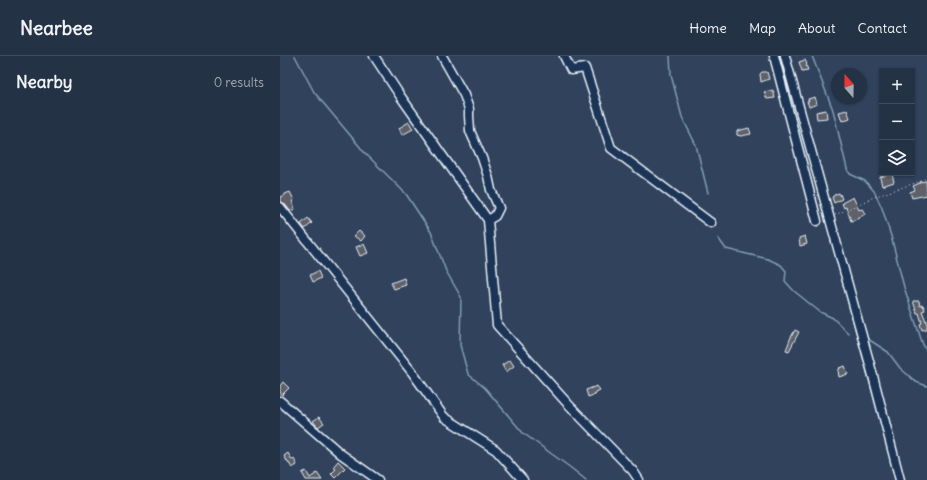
<!DOCTYPE html>
<html lang="en">
<head>
<meta charset="utf-8">
<style>
  body { margin:0; font-family:Delius,sans-serif; background:#303e50; color:#f1f3f6 }
  .controls { position:absolute; right:12px; top:12px; display:grid; overflow:hidden; border-radius:0px; box-shadow:0 1px 3px #0004 }
  .controls button { width:36px; height:36px; display:grid; place-items:center; padding:0; border:0; border-bottom:1px solid #414d5e; background:#243245; color:#f1f3f6; font:20px sans-serif }
  .compass { position:absolute; left:551px; top:12px; width:36px; height:36px; border-radius:50%; background:#243245; box-shadow:0 1px 3px #0004; rotate:340deg }
  .list { margin:0; padding:0; list-style:none }
  h2 { display:flex; justify-content:space-between; align-items:center; height:52px; margin:0; padding:0 16px; font-size:17px }
  h2 small { font-size:13px; font-weight:400; color:#a3aab3 }
  .icon { flex:none; width:22px; height:22px; fill:none; stroke:currentColor; stroke-width:2; stroke-linecap:round; stroke-linejoin:round }
  .map { position:relative; flex:none; width:647px; height:424px; overflow:hidden }
  header { display:flex; align-items:center; gap:24px; box-sizing:border-box; height:56px; padding:0 20px; background:#243245; border-bottom:1px solid #414d5e }
  header strong { font-size:19px }
  nav { display:flex; gap:22px; margin-inline-start:auto; font-size:14px }
  main { display:flex }
  aside { flex:1; background:#243245 }
  .map>svg:first-child { display:block }
  .lines { fill:none; stroke-linecap:round; stroke-linejoin:round }
  .stream { stroke:#829eb4; stroke-width:1.5 }
  .building { fill:#5e6068; stroke:#e8f1f8 }
  .minor-casing { stroke:#e8f1f8; stroke-width:11 }
  .path { stroke:#e8f1f8; stroke-width:1; stroke-dasharray:1 3; stroke-linecap:butt }
  .minor { stroke:#1d3557; stroke-width:8 }
</style>
</head>
<body>
<header>
<strong>Nearbee</strong>
<nav><a>Home</a><a>Map</a><a>About</a><a>Contact</a></nav>
</header>
<main>
<aside>
<h2>Nearby<small>0 results</small></h2>
<ul class="list">
</ul>
</aside>
<div class="map">
<svg width="647" height="424" viewBox="0 0 647 424">
  <rect width="100%" height="100%" fill="#30425c"/>
  <filter id="ink" filterUnits="userSpaceOnUse"><feTurbulence type="fractalNoise" baseFrequency=".025" numOctaves="2"/><feDisplacementMap in="SourceGraphic" scale="8" xChannelSelector="R" yChannelSelector="G"/><feConvolveMatrix kernelMatrix="1 2 1 2 8 2 1 2 1" color-interpolation-filters="sRGB"/></filter>
  <g filter="url(#ink)">
    <g class="lines">
      <path class="stream" d="M15 0 34 36 85 97 126 138 151 176 166 215 181 241 180 289 188 318 205 332 243 377 291 412 306 424
        M390 0 391 19 402 61 416 89 428 137
        M532 0 553 54 567 113 570 118 585 125 594 135 602 152 611 180 624 231 642 286 645 293 647 292
        M515 50 616 424
        M438 182 446 193 488 203 501 209 506 215 505 225 514 235 540 256 553 262 568 277
        M588 283 608 296 620 312 636 326 647 330"/>
    </g>
    <path class="building" d="M525 4 527 8 526 9 528 14 522 15 519 6Z
      M482 16H487L489 23 481 26 480 18Z
      M493 34 495 42 487 43 484 36Z
      M535 41 537 48 529 51 527 45H529L528 43Z
      M546 54 547 62 537 63 536 56Z
      M567 54 570 62 562 65 559 56Z
      M129 66 133 73 122 79 119 72Z
      M469 72 471 78 461 80 457 79V75Z
      M612 118 614 126 602 130 600 121Z
      M646 125 647 139 632 142 630 136 635 134 633 130 640 127V126Z
      M10 136 14 144 12 145 15 153 10 155 4 147 0 146V141L5 139V138Z
      M559 137V138H560L562 143 554 147 552 141 554 140V139Z
      M573 141 579 154 582 153 583 154 585 158 577 163 571 165 566 151 564 152 562 147Z
      M28 162 32 167 25 173 21 168Z
      M79 175 85 180 81 185 74 180Z
      M525 180 527 188 520 190 519 182Z
      M84 188 88 197 80 200 76 191Z
      M38 215 41 222 33 226 30 219Z
      M124 222 126 229 114 233 111 227Z
      M633 245H639L640 250 643 249 645 254 642 255 646 265 647 264V273L642 274 640 268 642 267 639 257H637Z
      M515 274 519 276 509 295 506 294 511 281Z
      M230 304 234 310 226 316 222 309Z
      M565 310 568 318 559 321 558 314 560 313 559 312Z
      M3 326 9 332 2 339 0 336V330Z
      M317 330 320 334 316 336V338L308 341 306 334Z
      M39 361 44 367 38 371 33 365Z
      M8 397 12 404 14 403 17 409 12 412 7 404V405L4 400Z
      M58 405 65 412 55 422 51 418 56 413 53 411Z
      M26 415 30 422 37 417 42 424H26L22 417Z"/>
    <g class="lines">
      <defs>
        <path id="minor" d="M94 0 121 41 208 164 217 269 288 348 353 415 359 424
          M162 0 184 39 189 53V60L190 75 202 102 208 120 211 134 219 152 215 160 208 164
          M284 0 291 14 305 12 331 92 431 167
          M494 0 537 165
          M505 0 592 316 620 424
          M0 151 132 316 164 361 216 394 243 424
          M0 345 61 398 98 424"/>
      </defs>
      <use href="#minor" class="minor-casing"/>
      <path class="path" d="M555 159 594 141 641 125 647 122"/>
      <use href="#minor" class="minor"/>
    </g>
  </g>
</svg>
<div class="controls">
<button>+</button>
<button>−</button>
<button><svg class="icon" aria-label="layers" viewBox="0 0 24 24"><path d="M12 4l9 5-9 5-9-5zM3 14l9 5 9-5"/></svg></button>
</div>
<svg class="compass" viewBox="-18 -18 36 36"><path d="M0-13l5 13h-10z" fill="#e53935"/><path d="M0 13l5-13h-10z" fill="#a3aab3"/></svg>
</div>
</main>
</body>
</html>
